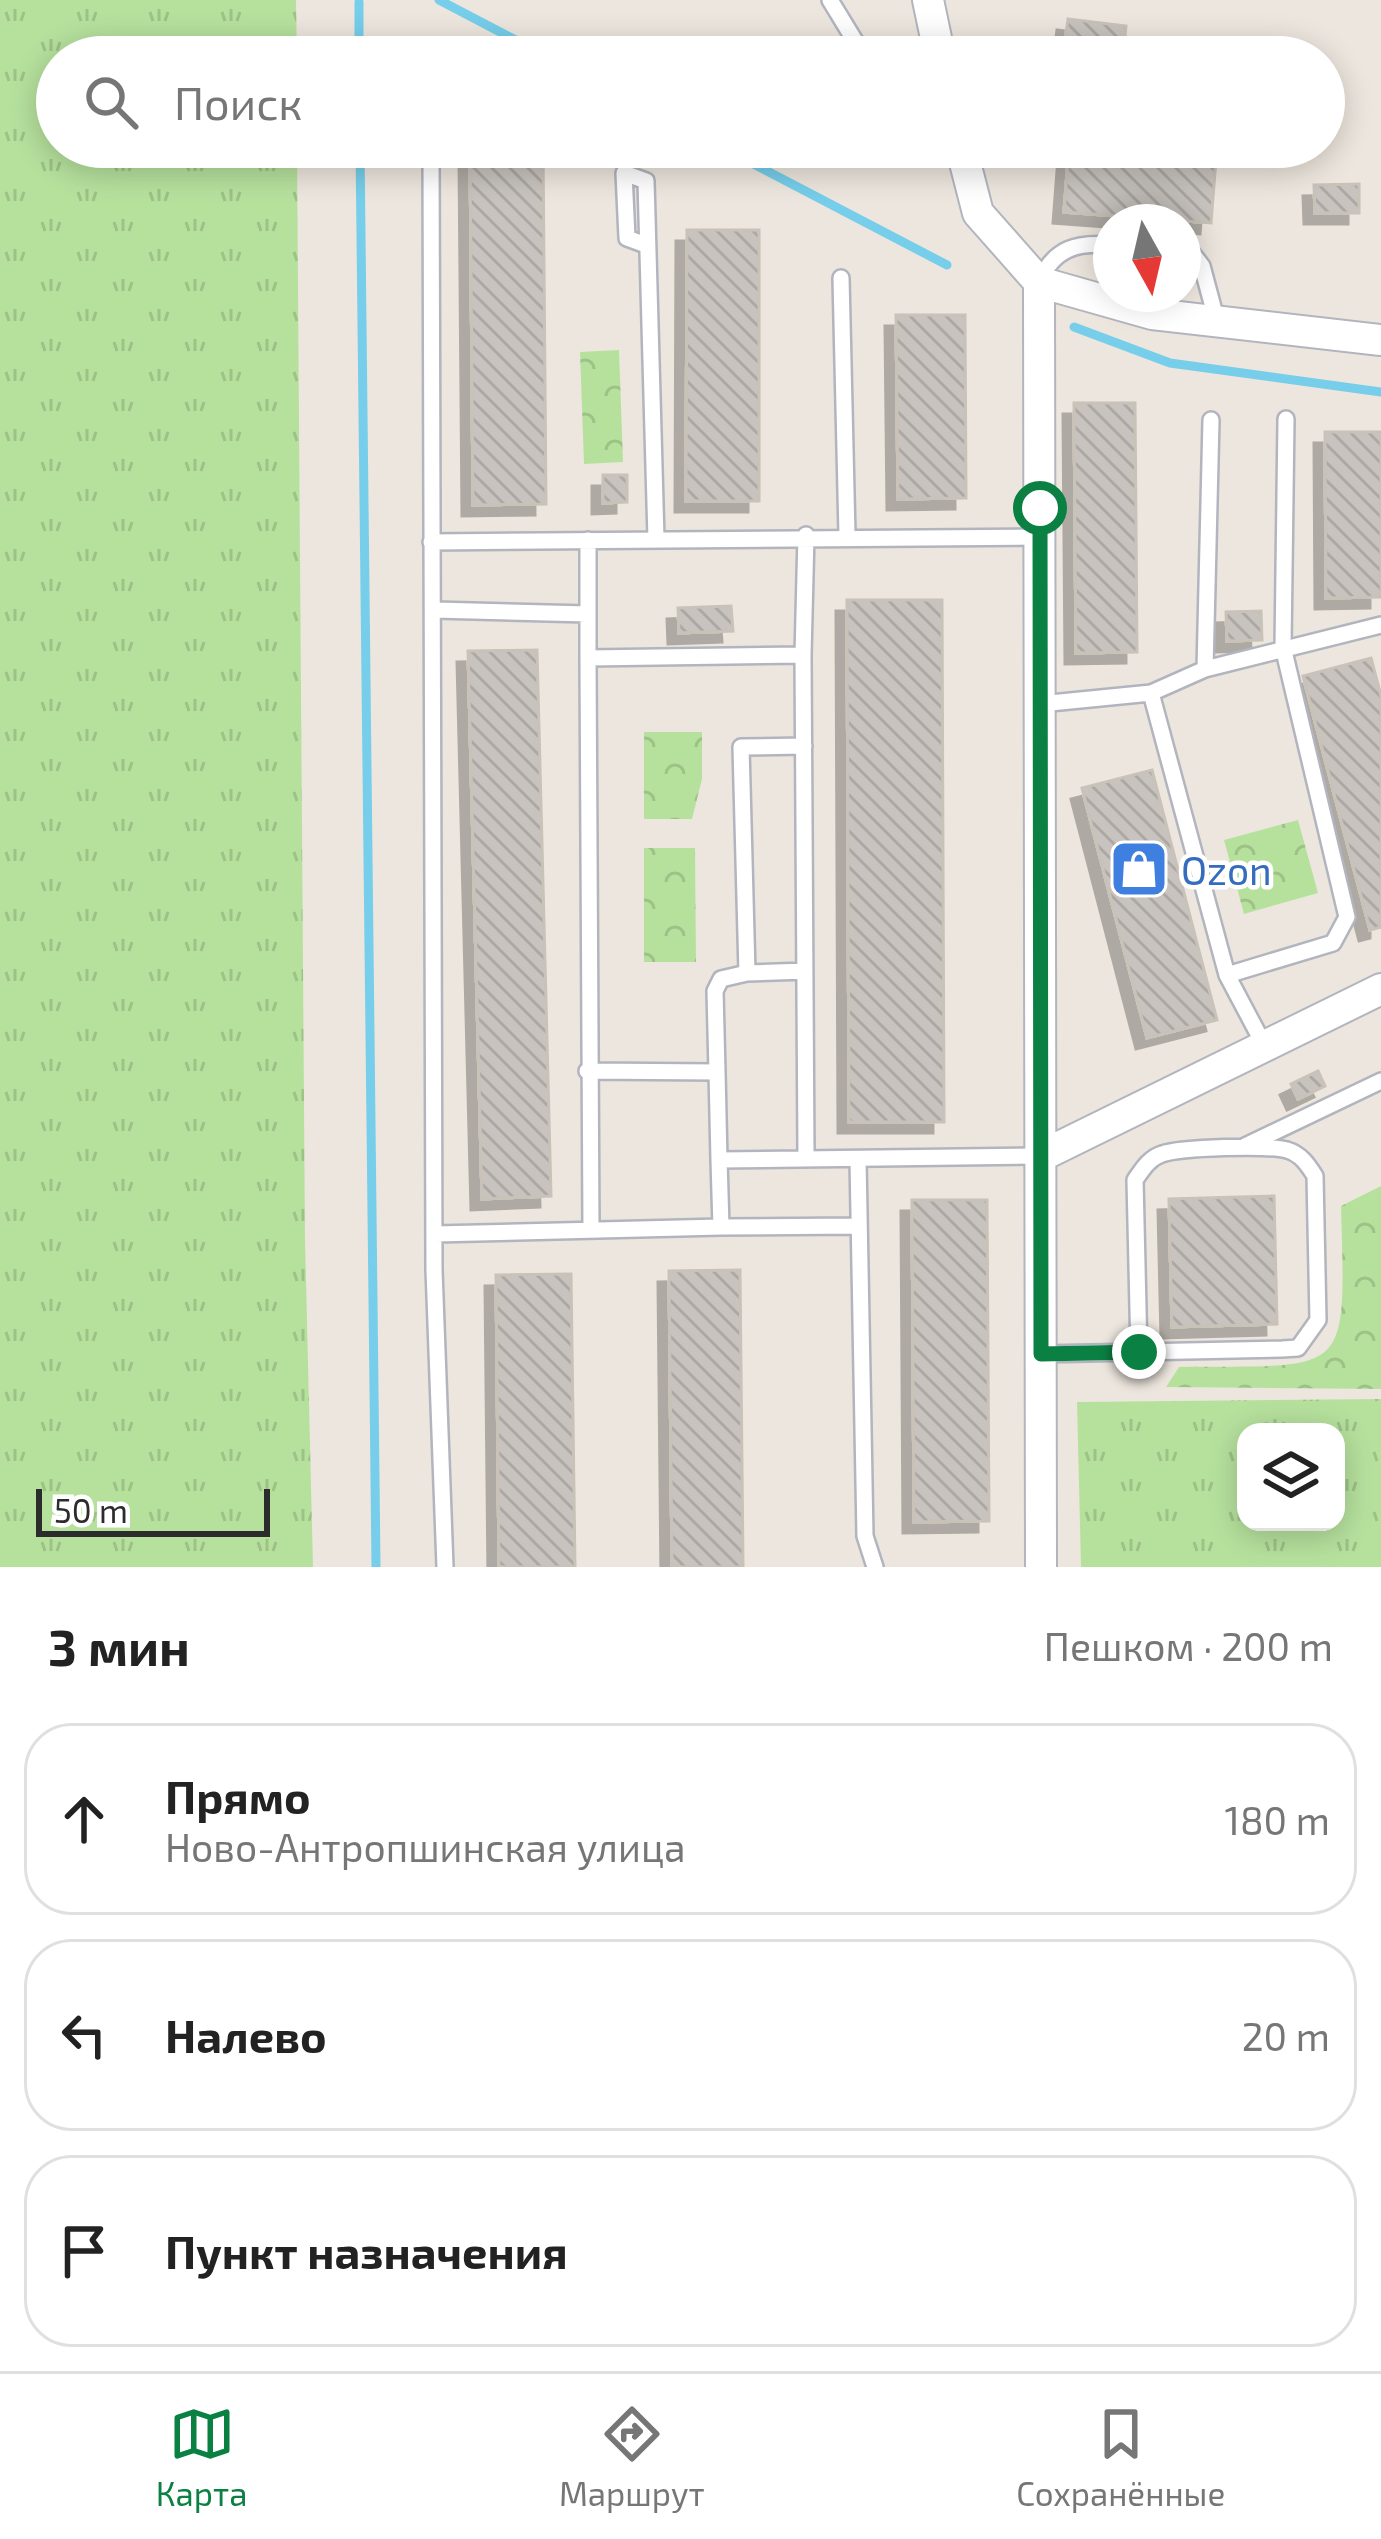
<!DOCTYPE html>
<html lang="ru">
<head>
<meta charset="utf-8">
<style>
  body { margin:0; font-family:"Exo 2",sans-serif; background:#f2f2f2; color:#222 }
  .controls { position:absolute; right:36px; bottom:36px; display:grid; overflow:hidden; border-radius:24px; box-shadow:0 6px 30px #0003 }
  .controls button { width:108px; height:108px; display:grid; place-items:center; padding:0; border:0; border-bottom:3px solid #e0e0e0; background:#fff; color:#222; font:60px sans-serif }
  .compass { position:absolute; left:1093px; top:204px; width:108px; height:108px; border-radius:50%; background:#fff; box-shadow:0 6px 30px #0003; rotate:172deg }
  .scale { position:absolute; left:36px; bottom:30px; width:234px; box-sizing:border-box; padding-left:12px; border:6px solid #2c2c2c; border-top:0; font-size:33px; line-height:42px; white-space:nowrap; color:#2c2c2c; -webkit-text-stroke:9px #fff; paint-order:stroke }
  .stop { position:absolute; width:36px; height:36px; margin:-27px; border:9px solid #0b8043; border-radius:50%; background:#fff }
  .stop.end { background:#0b8043; border-color:#fff; box-shadow:0 3px 12px #0008 }
  .list { margin:0; padding:0; list-style:none }
  h2 { display:flex; justify-content:space-between; align-items:center; height:156px; margin:0; padding:0 48px; font-size:51px }
  h2 small { font-size:39px; font-weight:400; color:#767676 }
  .list li { display:grid; grid-template-columns:78px 1fr auto; gap:36px; align-items:center; box-sizing:border-box; height:192px; margin:0 24px 24px; padding:0 24px; border:3px solid #e0e0e0; border-radius:48px }
  .list b { display:block; font-size:45px; white-space:nowrap }
  .list p { margin:0; font-size:39px; white-space:nowrap; color:#767676 }
  .list em { font-size:39px; font-style:normal; color:#767676 }
  .icon { flex:none; width:66px; height:66px; fill:none; stroke:currentColor; stroke-width:2; stroke-linecap:round; stroke-linejoin:round }
  .map { position:relative; flex:none; width:1381px; height:1567px; overflow:hidden }
  .search { position:absolute; background:#fff; box-shadow:0 6px 30px #0003; left:36px; right:36px; top:36px; height:132px; display:flex; align-items:center; gap:30px; box-sizing:border-box; padding:0 42px; border-radius:66px; color:#767676; font-size:45px }
  .sheet { height:804px; background:#fff }
  nav { display:flex; justify-content:space-around; align-items:center; box-sizing:border-box; height:168px; border-top:3px solid #e0e0e0; background:#fff; font-size:33px; color:#767676 }
  nav a { display:grid; justify-items:center; gap:6px }
  nav .on { color:#0b8043 }
  .map>svg:first-child { display:block }
  .grass { fill:url(#grass-tufts); fill-rule:evenodd }
  .park { fill:url(#park-crowns) }
  .lines { fill:none; stroke-linecap:round; stroke-linejoin:round }
  .stream { stroke:#76ceea; stroke-width:9 }
  .building { fill:url(#building-back-hatch); stroke:#c8c2b8; stroke-width:3; filter:url(#shadow) }
  .lane-casing { stroke:#b2b5be; stroke-width:20 }
  .street-casing { stroke:#b2b5be; stroke-width:34 }
  .lane { stroke:#fff; stroke-width:15 }
  .street { stroke:#fff; stroke-width:30 }
  .route { stroke:#0b8043; stroke-width:15 }
  .labels { text-anchor:middle; dominant-baseline:central; stroke-width:9; stroke-linejoin:round; paint-order:stroke }
  .shop-label { font-size:39px; fill:#366cbe; stroke:#fff; text-anchor:start }
</style>
</head>
<body>
<div class="map">
<svg width="1381" height="1567" viewBox="0 0 1381 1567">
  <defs>
    <pattern id="grass-tufts" width="24" height="20" patternUnits="userSpaceOnUse" patternTransform="scale(3)"><rect width="24" height="20" fill="#b6e19d"/><path d="M3 7l-1-3M5 7V3M7 7l1-3M15 17l-1-3M17 17v-4M19 17l1-3" fill="none" stroke="#9dc187"/></pattern>
    <pattern id="park-crowns" width="20" height="18" patternUnits="userSpaceOnUse" patternTransform="scale(3)"><rect width="20" height="18" fill="#b6e19d"/><path d="M2 6a3 3 0 1 1 6 0M12 15a3 3 0 1 1 6 0" fill="none" stroke="#9dc187"/></pattern>
    <pattern id="building-back-hatch" width="6" height="6" patternUnits="userSpaceOnUse" patternTransform="scale(3)"><rect width="6" height="6" fill="#c8c3be"/><path d="M-1 5l2 2M0 0l6 6M5-1l2 2" fill="none" stroke="#aca8a3"/></pattern>
    <filter id="shadow"><feDropShadow dx="-11" dy="11" stdDeviation="0" flood-color="#0004"/></filter>
  </defs>
  <rect width="100%" height="100%" fill="#ede6de"/>
  <path class="grass" d="M0 0H296L297 57H57V147H297L305 1239 313 1567H0Z
    M1381 1399V1567H1081L1077 1402ZM1246 1432H1336V1522H1246Z"/>
  <path class="park" d="M619 350 623 462 584 464 580 352Z
    M702 732V779L692 819H644V732Z
    M1298 820 1318 893 1244 914 1224 840Z
    M644 848H695L696 962H644Z
    M1381 1186V1389L1166 1387 1179 1367C1349 1365 1346 1380 1341 1206Z"/>
  <g class="lines">
    <path class="stream" d="M439 0 548 57
      M359 2V57
      M360 147 376 1567
      M721 147 947 265
      M1074 327 1170 363 1381 392"/>
  </g>
  <path class="building" d="M1068 19 1126 26 1123 57H1063Z
    M470 147H543L546 504 473 505Z
    M1069 147H1217L1211 223 1064 212Z
    M1359 184V213H1315L1314 185Z
    M687 230H759V501H686Z
    M896 315H965L966 498 898 499Z
    M1074 403H1135L1137 652 1076 653Z
    M1325 432H1381V597L1326 598Z
    M603 475H627V502L603 503Z
    M847 600H942L944 1122H849Z
    M731 606 733 631 679 633 678 608Z
    M1261 611 1262 640 1227 641 1226 612Z
    M537 650 551 1196 482 1199 468 651Z
    M1371 658 1381 696V927L1370 930 1303 676Z
    M1152 770 1217 1020 1147 1038 1082 788Z
    M1318 1071 1325 1086 1298 1099 1291 1084Z
    M1274 1196 1277 1324 1172 1327 1169 1199Z
    M912 1200H987L989 1521 914 1522Z
    M740 1270 743 1567H672L669 1271Z
    M571 1274 575 1567H499L496 1275Z"/>
  <g class="lines">
    <defs>
      <path id="lane" d="M830 0 858 46 875 57
        M431 147 434 1270 445 1567
        M646 245 627 238 624 173 646 181 656 539
        M1183 252 1192 253 1202 266 1217 322
        M841 278 847 535
        M1039 282C1054 248 1077 242 1111 245
        M588 540V658L803 655 806 535
        M431 542 1040 537
        M435 610 588 614
        M803 655 806 1158
        M588 658 591 1230
        M1205 669 1211 420
        M1151 693 1227 975 1263 1043
        M1040 704 1151 693 1205 669 1381 625
        M747 973 805 971
        M1227 975 1333 943 1347 917 1283 647 1286 419
        M587 1071 717 1072 719 1160
        M717 1072 715 991 721 979 747 973 741 747 804 746
        M1245 1146 1381 1081
        M858 1159 865 1536 875 1567
        M721 1227 858 1226
        M435 1234 721 1227 719 1160 1041 1156
        M1041 1354 1282 1349 1298 1348 1318 1320 1315 1176C1308 1165 1301 1154 1287 1150 1267 1145 1182 1147 1162 1154 1149 1158 1142 1170 1135 1180L1139 1352"/>
      <path id="street" d="M928 0 940 57
        M961 147 978 213 1039 282 1152 314 1381 340
        M1039 282 1041 1567
        M1041 1156 1381 989"/>
    </defs>
    <use href="#lane" class="lane-casing"/>
    <use href="#street" class="street-casing"/>
    <use href="#lane" class="lane"/>
    <use href="#street" class="street"/>
  </g>
  <g class="lines">
    <path class="route" d="M1040 508 1041 1354 1139 1352"/>
  </g>
  <defs>
    <symbol id="shop-square" viewBox="-11 -11 22 22"><rect x="-9" y="-9" width="18" height="18" rx="4" fill="#3f7fe0" stroke="#fff"/><path d="M-5-2.5h2.3a2.7 3.5 0 0 1 5.4 0H5L5.5 6h-11ZM-1.5-2.5h3a1.5 2.3 0 0 0-3 0Z" fill="#fff"/></symbol>
  </defs>
  <g fill-rule="evenodd">
    <use href="#shop-square" x="1106" y="836" width="66" height="66"/>
  </g>
  <g class="labels">
    <g class="shop-label">
      <text x="1181" y="869">Ozon</text>
    </g>
  </g>
</svg>
<div class="controls">
<button><svg class="icon" aria-label="layers" viewBox="0 0 24 24"><path d="M12 4l9 5-9 5-9-5zM3 14l9 5 9-5"/></svg></button>
</div>
<svg class="compass" viewBox="-18 -18 36 36"><path d="M0-13l5 13h-10z" fill="#e53935"/><path d="M0 13l5-13h-10z" fill="#767676"/></svg>
<div class="scale">50 m</div>
<div class="stop" style="left:1040px;top:508px"></div>
<div class="stop end" style="left:1139px;top:1352px"></div>
<div class="search"><svg class="icon" aria-label="search" viewBox="0 0 24 24"><circle cx="10" cy="10" r="6"/><path d="M15 15l6 6"/></svg>Поиск</div>
</div>
<section class="sheet">
<h2>3 мин<small>Пешком · 200 m</small></h2>
<ul class="list">
<li><svg class="icon" aria-label="ahead" viewBox="0 0 24 24"><path d="M12 20V5M6 11l6-6 6 6"/></svg><div><b>Прямо</b><p>Ново-Антропшинская улица</p></div><em>180 m</em></li>
<li><svg class="icon" aria-label="left" viewBox="0 0 24 24"><path d="M17 20v-9H6M10 6l-5 5 5 5"/></svg><div><b>Налево</b></div><em>20 m</em></li>
<li><svg class="icon" aria-label="arrive" viewBox="0 0 24 24"><path d="M6 21V4h12l-3 4 3 4H6"/></svg><div><b>Пункт назначения</b></div></li>
</ul>
</section>
<nav>
<a class="on"><svg class="icon" aria-label="map" viewBox="0 0 24 24"><path d="M3 6l6-2 6 2 6-2v14l-6 2-6-2-6 2zM9 4v14M15 6v14"/></svg>Карта</a>
<a><svg class="icon" aria-label="directions" viewBox="0 0 24 24"><path d="M12 3l9 9-9 9-9-9zM9 14v-3h6M13 9l2 2-2 2"/></svg>Маршрут</a>
<a><svg class="icon" aria-label="saved" viewBox="0 0 24 24"><path d="M7 4h10v16l-5-4-5 4z"/></svg>Сохранённые</a>
</nav>
</body>
</html>
